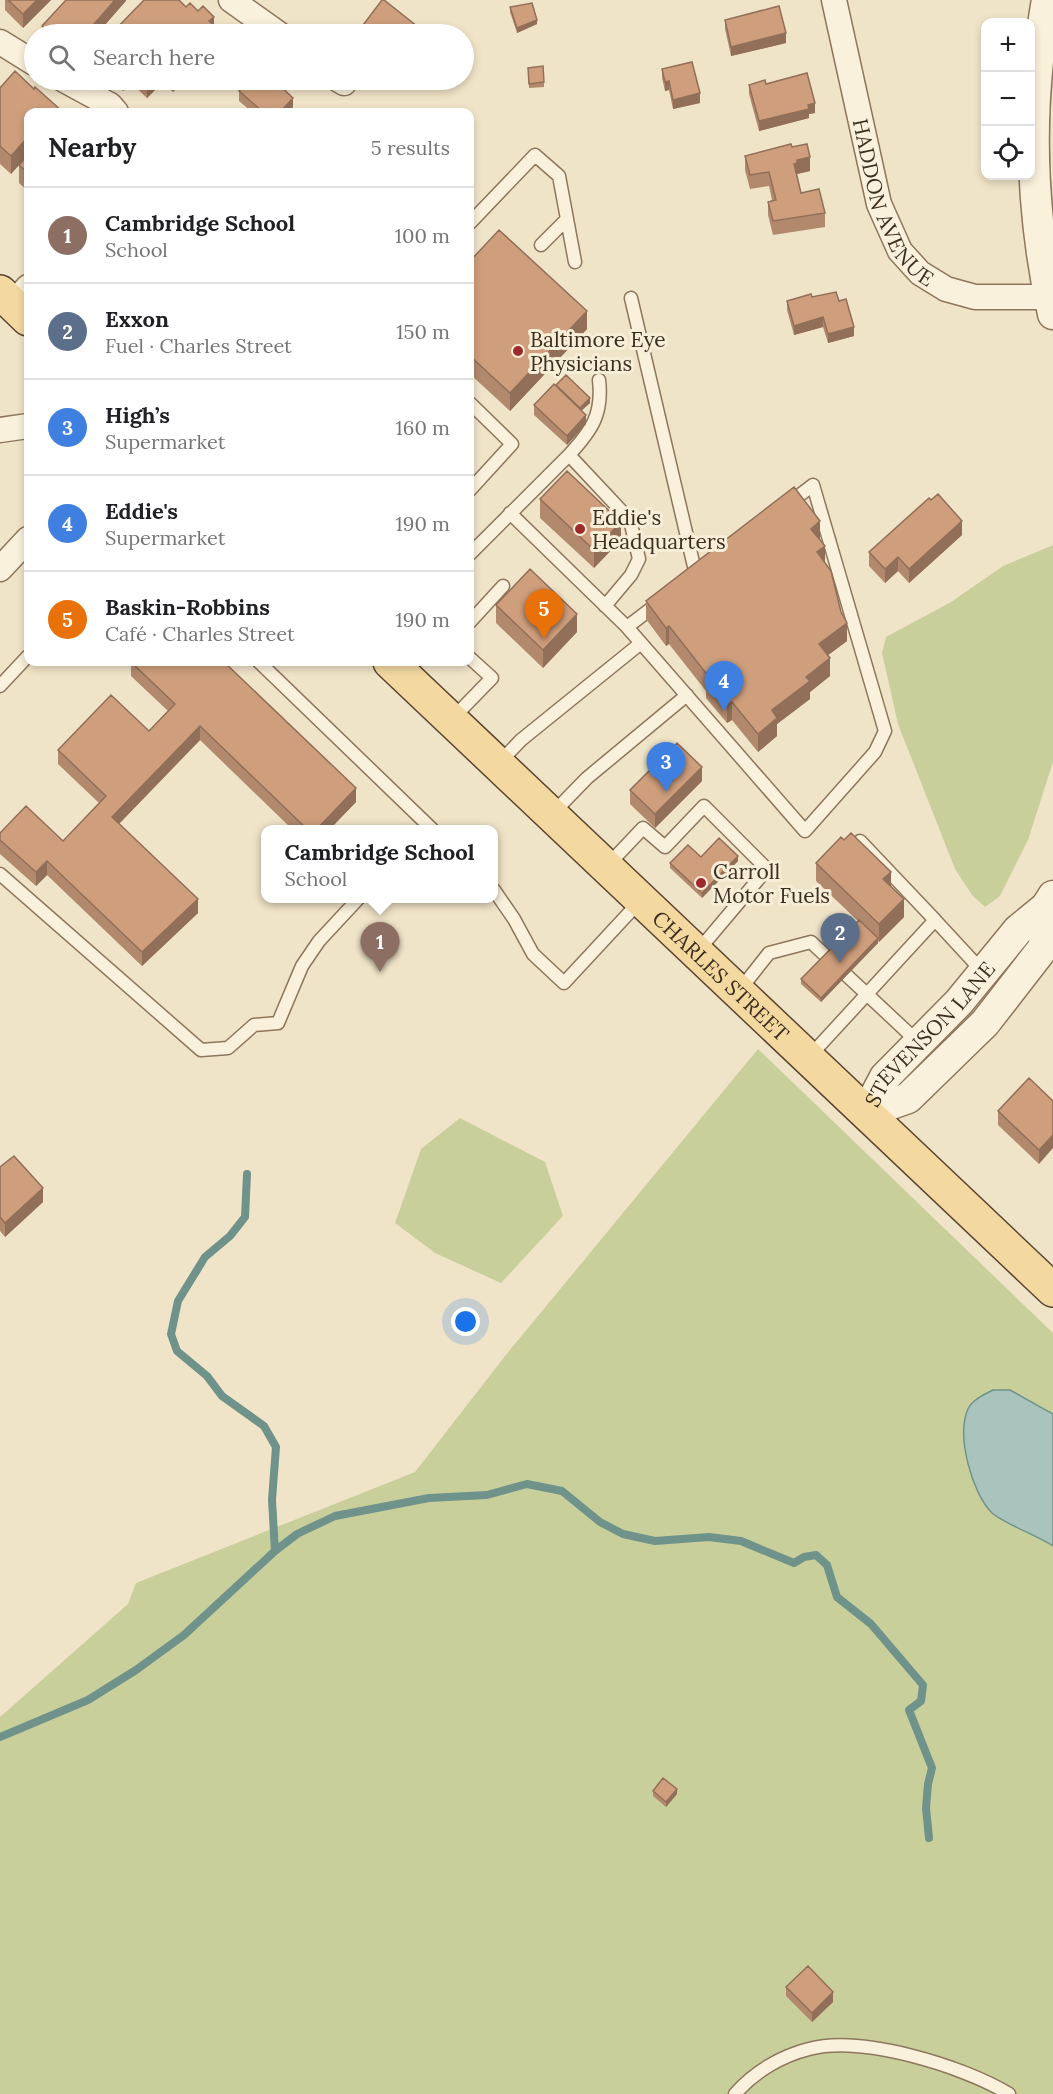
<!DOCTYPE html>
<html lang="en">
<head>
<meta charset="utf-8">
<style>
  body { margin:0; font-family:Lora,serif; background:#f6f6f6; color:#202124 }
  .controls { position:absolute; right:18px; top:18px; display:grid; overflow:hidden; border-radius:12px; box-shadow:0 3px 9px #0003 }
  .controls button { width:54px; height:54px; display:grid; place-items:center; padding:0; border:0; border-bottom:2px solid #e0e0e0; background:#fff; color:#202124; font:30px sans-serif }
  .you { position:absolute; left:466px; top:1322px; width:21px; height:21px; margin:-15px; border:4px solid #fff; border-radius:50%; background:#1a73e8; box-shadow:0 0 0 9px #1a73e833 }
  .badge { display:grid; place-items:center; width:39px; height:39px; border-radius:50%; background:#9e2a2b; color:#fff; font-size:20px; font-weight:700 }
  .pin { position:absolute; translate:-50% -50px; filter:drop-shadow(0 2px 3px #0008) }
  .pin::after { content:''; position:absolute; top:32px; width:21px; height:18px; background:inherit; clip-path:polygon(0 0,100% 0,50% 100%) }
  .popup { position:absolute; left:261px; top:825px; width:237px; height:78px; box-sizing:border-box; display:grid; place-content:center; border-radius:12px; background:#fff; filter:drop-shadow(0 2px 4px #0005); font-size:20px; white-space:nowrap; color:#757577 }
  .popup b { font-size:22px; color:#202124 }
  .popup::after { content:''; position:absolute; left:50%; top:100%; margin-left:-12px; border:12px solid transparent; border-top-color:#fff }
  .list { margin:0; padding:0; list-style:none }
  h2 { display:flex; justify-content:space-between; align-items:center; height:78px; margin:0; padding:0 24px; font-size:26px }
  h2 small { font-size:20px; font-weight:400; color:#757577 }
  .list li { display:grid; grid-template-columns:39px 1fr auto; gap:18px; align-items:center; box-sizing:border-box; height:96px; padding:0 24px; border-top:2px solid #e0e0e0 }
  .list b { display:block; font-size:22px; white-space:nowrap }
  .list p { margin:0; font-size:20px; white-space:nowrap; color:#757577 }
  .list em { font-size:20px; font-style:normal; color:#757577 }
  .icon { flex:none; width:33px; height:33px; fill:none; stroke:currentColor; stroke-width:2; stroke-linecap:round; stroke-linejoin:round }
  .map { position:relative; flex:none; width:1053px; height:2094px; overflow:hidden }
  .search { position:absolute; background:#fff; box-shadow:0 3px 9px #0003; left:24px; top:24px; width:450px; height:66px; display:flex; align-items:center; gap:15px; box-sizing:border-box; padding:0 21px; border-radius:33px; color:#757577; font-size:22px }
  .panel { position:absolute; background:#fff; box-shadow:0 3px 9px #0003; left:24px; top:108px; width:450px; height:558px; border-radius:12px }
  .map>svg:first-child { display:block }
  .green { fill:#c9cf9b }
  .water { fill:#a9c4bc; stroke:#6f938a; stroke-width:1.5 }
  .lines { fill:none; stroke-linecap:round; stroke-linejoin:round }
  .stream { stroke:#6f938a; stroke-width:8 }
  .service-casing { stroke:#8d765c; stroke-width:15 }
  .minor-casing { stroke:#8d765c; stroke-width:27 }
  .tertiary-casing { stroke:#8d765c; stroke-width:33 }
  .primary-casing { stroke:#5b4430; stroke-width:36 }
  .service { stroke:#faf1dc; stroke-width:12 }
  .minor { stroke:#faf1dc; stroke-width:24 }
  .tertiary { stroke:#faf1dc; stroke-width:30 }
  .primary { stroke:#f3d9a0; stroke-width:33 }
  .wall { fill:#b2896c }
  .shaded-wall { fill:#916f58 }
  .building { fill:#cf9f7d; stroke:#916f58; stroke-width:1.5 }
  .poi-dot { fill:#9e2a2b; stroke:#f7eed8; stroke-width:2 }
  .labels { text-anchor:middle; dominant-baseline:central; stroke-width:6; stroke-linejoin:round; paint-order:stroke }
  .street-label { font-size:21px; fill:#3d2e20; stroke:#f7eed8 }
  .poi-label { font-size:21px; fill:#3d2e20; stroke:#f7eed8; text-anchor:start }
</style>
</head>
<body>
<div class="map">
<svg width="1053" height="2094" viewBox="0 0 1053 2094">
  <rect width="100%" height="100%" fill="#f0e4c8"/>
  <path class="green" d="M1053 545V762L1028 840 1000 896 985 907 972 895 955 869 898 724 882 653 886 637 951 602 1003 566Z
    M758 1049 1053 1333V2094H0V1717L128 1604 136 1583 415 1472 505 1356Z
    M460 1118 545 1162 563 1216 501 1283 435 1253 395 1223 421 1149Z"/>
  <path class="water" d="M993 1390H1010L1053 1414V1546C1038 1536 1003 1523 992 1513 972 1493 956 1436 968 1409 972 1400 985 1394 993 1390Z"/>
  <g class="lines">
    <path class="stream" d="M247 1174 245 1217 230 1236 205 1257 178 1301 171 1334 177 1351 207 1376 222 1396 264 1426 276 1447 272 1500 275 1551
      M0 1737 88 1700 136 1670 184 1635 275 1551 297 1534 335 1516 429 1498 487 1495 527 1484 562 1491 600 1522 623 1534 655 1541 709 1537 741 1541 794 1563 804 1557 816 1555 827 1565 837 1597 871 1624 923 1685 921 1701 909 1710 932 1768 928 1784 926 1808 929 1838"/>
    <defs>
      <path id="service" d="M470 223 535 155 559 176 575 262
        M541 245 567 219
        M631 298 696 575
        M470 403 512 444 470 490
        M569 455C592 430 603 414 599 380
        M813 485 885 731 875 752 805 831 627 627Z
        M510 513 627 627
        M470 554 569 455 630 520 639 559 631 575 605 606
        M470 622 503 586
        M259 662 433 830
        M0 686 28 656
        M452 719 492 678 470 658
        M498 764 521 740 641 643
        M552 814 587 778 687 695
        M607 866 643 828 665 847 704 806 767 869 697 952
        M0 874 201 1050 228 1048 254 1025 278 1023 302 966 319 941 359 898
        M494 890 514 919 533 954 564 983 641 900
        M935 920 983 972
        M739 991 769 953 811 942 918 1042
        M809 1057 935 920 860 841
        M735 2094C754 2072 781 2056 809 2049 862 2035 963 2066 1009 2094"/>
      <g id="minor">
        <path d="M231 0 279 34"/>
        <path id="s1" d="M834 0 879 204 900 251 920 273 946 289 975 297H1049"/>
        <path d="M0 42 34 63"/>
        <path d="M64 80 110 105 116 112"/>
        <path d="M339 80 344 83"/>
        <path d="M13 304 28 287"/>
        <path d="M0 430 28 426"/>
        <path d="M0 569 28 539"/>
      </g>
      <g id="tertiary">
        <path d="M1047 0C1027 105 1030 209 1053 314"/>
        <path id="s2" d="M866 1113 885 1077 959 1002 1018 930 1046 907 1053 896"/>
        <path d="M866 1113 908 1098 985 1023 1044 947 1046 907"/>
      </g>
      <g id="primary">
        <path d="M0 292 28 319"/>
        <path id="s3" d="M390 662 1053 1290"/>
      </g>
    </defs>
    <use href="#service" class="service-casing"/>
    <use href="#minor" class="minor-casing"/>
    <use href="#tertiary" class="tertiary-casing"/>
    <use href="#primary" class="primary-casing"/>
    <use href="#service" class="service"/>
    <use href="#minor" class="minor"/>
    <use href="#tertiary" class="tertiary"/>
    <use href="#primary" class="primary"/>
  </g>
  <path class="wall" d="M5 0H51L23 28 5 10Z
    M126 0 97 34H42V26Z
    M510 7 537 24 517 33 510 12Z
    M725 20 786 43 731 56 725 29Z
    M528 68 544 82V87L529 88Z
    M662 69 700 103 673 109 669 90 665 91 662 78Z
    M110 80H184L173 92 162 83 147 98 131 83 123 91Z
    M766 84 815 113 809 114V118L759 131 749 94V85Z
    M0 88 28 112V191L19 183V165L11 174 0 164Z
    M239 91 293 107 288 112H252L239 101Z
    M745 156 810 171 797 174 801 193 825 213V227L773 235 768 215V202L772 200 769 186 750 189 745 170Z
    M470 261 587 329 510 411 470 374Z
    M812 297 839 301 854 336 828 343 823 327 794 335 787 310V301Z
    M556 386 590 403 582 410 586 424 567 445 534 415V405Z
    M540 499 621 540 594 568 540 518Z
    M962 535 909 583 898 571 885 583 869 566V552Z
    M820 539 825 563 847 641 828 655 830 676 810 692V699L777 724V736L758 752 732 720 727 723 706 698V691L669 644 666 646 646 619V601Z
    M496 605 577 632 543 668 496 623Z
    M131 662 356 802 329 830H293L200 740 119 824 198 913 142 966 47 875 36 886 0 854V833L63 841 99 803 58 764V750L149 731 168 711 131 676Z
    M702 781 655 828 630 804V790Z
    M701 857 738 861 702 898 670 868V863Z
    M816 863 891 886 904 917 879 942 878 941V943L821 1002 801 984V979L858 921 816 881Z
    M1053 1101 1039 1164 998 1125V1111Z
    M0 1167 43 1202 5 1237 0 1231Z
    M653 1791 677 1794 666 1807 653 1796Z
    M786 1987 833 2002 812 2022 786 1996Z"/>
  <path class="shaded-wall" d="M37 0H51L23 28V14Z
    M115 0H126V1L97 34H83Z
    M214 17V31L209 21Z
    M537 20V24L517 33V28Z
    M74 25V34H64Z
    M786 33V43L731 56V47Z
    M123 80H131V83L123 91Z
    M151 80H162V83L147 98V84Z
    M173 80H184L173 92Z
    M669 81V90L665 91V82Z
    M700 93V103L673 109V100Z
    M293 98V107L288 112H280Z
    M815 103V113L809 114V118L759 131V121Z
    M28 137V155L11 174V156Z
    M810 157V171L797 174V177L794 164 797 160Z
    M587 311V329L510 411V393Z
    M823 317V327L794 335V326Z
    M854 327V336L828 343V334Z
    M590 398V403L580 412V408Z
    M586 415V424L567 445V436Z
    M820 521V539L811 547V529Z
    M962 521V535L909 583V569Z
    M621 522V540L594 568V550Z
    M825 546V564L817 552Z
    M898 557V571L885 583V569Z
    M577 614V632L543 668V650Z
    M847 623V641L819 662V644Z
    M669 626V644L666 646V628Z
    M830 658V676L810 692V699L777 724V736L758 752V734L772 710 806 677Z
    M732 702V720L727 723V705Z
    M200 726V740L112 831V817Z
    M702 767V781L655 828V814Z
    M356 788V802L329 830H316Z
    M738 856V861L702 898V893Z
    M47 861V875L36 886V872Z
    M891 872V890L883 879Z
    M198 899V913L142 966V952Z
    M904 899V917L879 942V924Z
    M878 938V943L821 1002V998Z
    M1053 1135V1148L1039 1164V1150Z
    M43 1188V1202L5 1237V1223Z
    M677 1789V1794L666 1807V1802Z
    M833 1992V2002L812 2022V2013Z"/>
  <path class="building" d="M8 0H37L23 14Z
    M66 0H115L88 31 83 33 74 25 64 34H51L42 26Z
    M144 0H179L186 7 190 3 198 11 203 6 214 17 209 21 218 29 213 34H111Z
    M382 0H384L427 34H359L357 33Z
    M532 3 537 20 517 28 510 7Z
    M779 6 786 33 731 47 725 20Z
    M692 62 700 93 673 100 669 81 665 82 662 69Z
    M543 66 544 82 529 84 528 68Z
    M15 71 34 89 35 87 63 112H28V137L11 156 0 146V88Z
    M807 73 815 103 808 105 809 109 759 121 749 85 765 80 766 84Z
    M142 80H151L147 84Z
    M250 80H274L293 98 280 112H263L239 91Z
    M791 144 792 147 807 144 810 157 797 160V163L794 164 801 193 819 189 825 213 773 221 768 202 776 200 769 172 750 175 745 156Z
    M28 155V173L19 165Z
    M499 230 587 311 510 393 470 356V261Z
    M836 292 839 301 846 299 854 327 828 334 823 317 794 326 787 301 811 294 812 297Z
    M566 375 590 398 580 408 556 385Z
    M554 384 586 415 567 436 534 405Z
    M567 471 621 522 594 550 540 499Z
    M794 487 820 521 811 529 825 546 817 552 831 571 841 612 847 623 819 644 830 658 806 677 810 681 772 710 777 718 758 734 732 702 727 705 706 680 709 677 669 626 666 628 646 601Z
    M938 494 962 521 909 569 898 557 885 569 869 552 929 498 931 500Z
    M530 569 577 614 543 650 496 605Z
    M131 662H224L356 788 316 830H308L200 726 112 817 198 899 142 952 47 861 36 872 0 840V833L26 806 63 841 106 796 58 750 111 695 149 731 175 704Z
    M677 743 702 767 655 814 630 790Z
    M851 833 891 872 883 879 904 899 879 924 816 863 841 837 844 840Z
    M719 838 738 856 702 893 670 863 688 845 701 857Z
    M859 920 878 938 821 998 801 979Z
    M1029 1078 1053 1101V1135L1039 1150 998 1111Z
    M14 1156 43 1188 5 1223 0 1217V1167Z
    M663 1778 677 1789 666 1802 653 1791Z
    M808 1966 833 1992 812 2013 786 1987Z"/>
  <g class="poi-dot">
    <circle cx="518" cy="351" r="6"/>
    <circle cx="580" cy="529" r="6"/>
    <circle cx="701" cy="883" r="6"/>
  </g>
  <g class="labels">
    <g class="street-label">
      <text stroke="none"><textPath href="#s1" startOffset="213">HADDON AVENUE</textPath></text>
      <text stroke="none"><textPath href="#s3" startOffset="456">CHARLES STREET</textPath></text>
      <text stroke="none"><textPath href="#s2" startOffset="102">STEVENSON LANE</textPath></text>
    </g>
    <g class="poi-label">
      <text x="530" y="339">Baltimore Eye<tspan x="530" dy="24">Physicians</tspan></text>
      <text x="592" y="517">Eddie's<tspan x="592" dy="24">Headquarters</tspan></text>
      <text x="713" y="871">Carroll<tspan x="713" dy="24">Motor Fuels</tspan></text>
    </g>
  </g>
</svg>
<div class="controls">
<button>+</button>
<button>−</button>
<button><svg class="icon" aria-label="locate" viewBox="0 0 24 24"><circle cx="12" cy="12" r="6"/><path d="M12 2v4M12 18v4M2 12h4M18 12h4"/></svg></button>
</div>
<div class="you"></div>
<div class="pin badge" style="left:380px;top:972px;background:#8d6e63">1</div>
<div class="popup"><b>Cambridge School</b>School</div>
<div class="pin badge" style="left:840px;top:963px;background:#5c6f8a">2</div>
<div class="pin badge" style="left:666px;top:792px;background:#3f7fe0">3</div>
<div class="pin badge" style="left:724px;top:711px;background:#3f7fe0">4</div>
<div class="pin badge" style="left:544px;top:639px;background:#e8710a">5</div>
<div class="search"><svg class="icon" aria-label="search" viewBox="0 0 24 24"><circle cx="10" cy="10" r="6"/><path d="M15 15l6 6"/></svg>Search here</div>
<section class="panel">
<h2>Nearby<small>5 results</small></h2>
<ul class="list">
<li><span class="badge" style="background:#8d6e63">1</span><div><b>Cambridge School</b><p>School</p></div><em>100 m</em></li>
<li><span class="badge" style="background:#5c6f8a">2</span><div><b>Exxon</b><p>Fuel · Charles Street</p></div><em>150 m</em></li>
<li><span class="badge" style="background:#3f7fe0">3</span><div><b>High’s</b><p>Supermarket</p></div><em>160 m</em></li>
<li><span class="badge" style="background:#3f7fe0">4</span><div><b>Eddie's</b><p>Supermarket</p></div><em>190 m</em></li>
<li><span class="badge" style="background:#e8710a">5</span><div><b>Baskin-Robbins</b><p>Café · Charles Street</p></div><em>190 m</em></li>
</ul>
</section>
</div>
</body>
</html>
